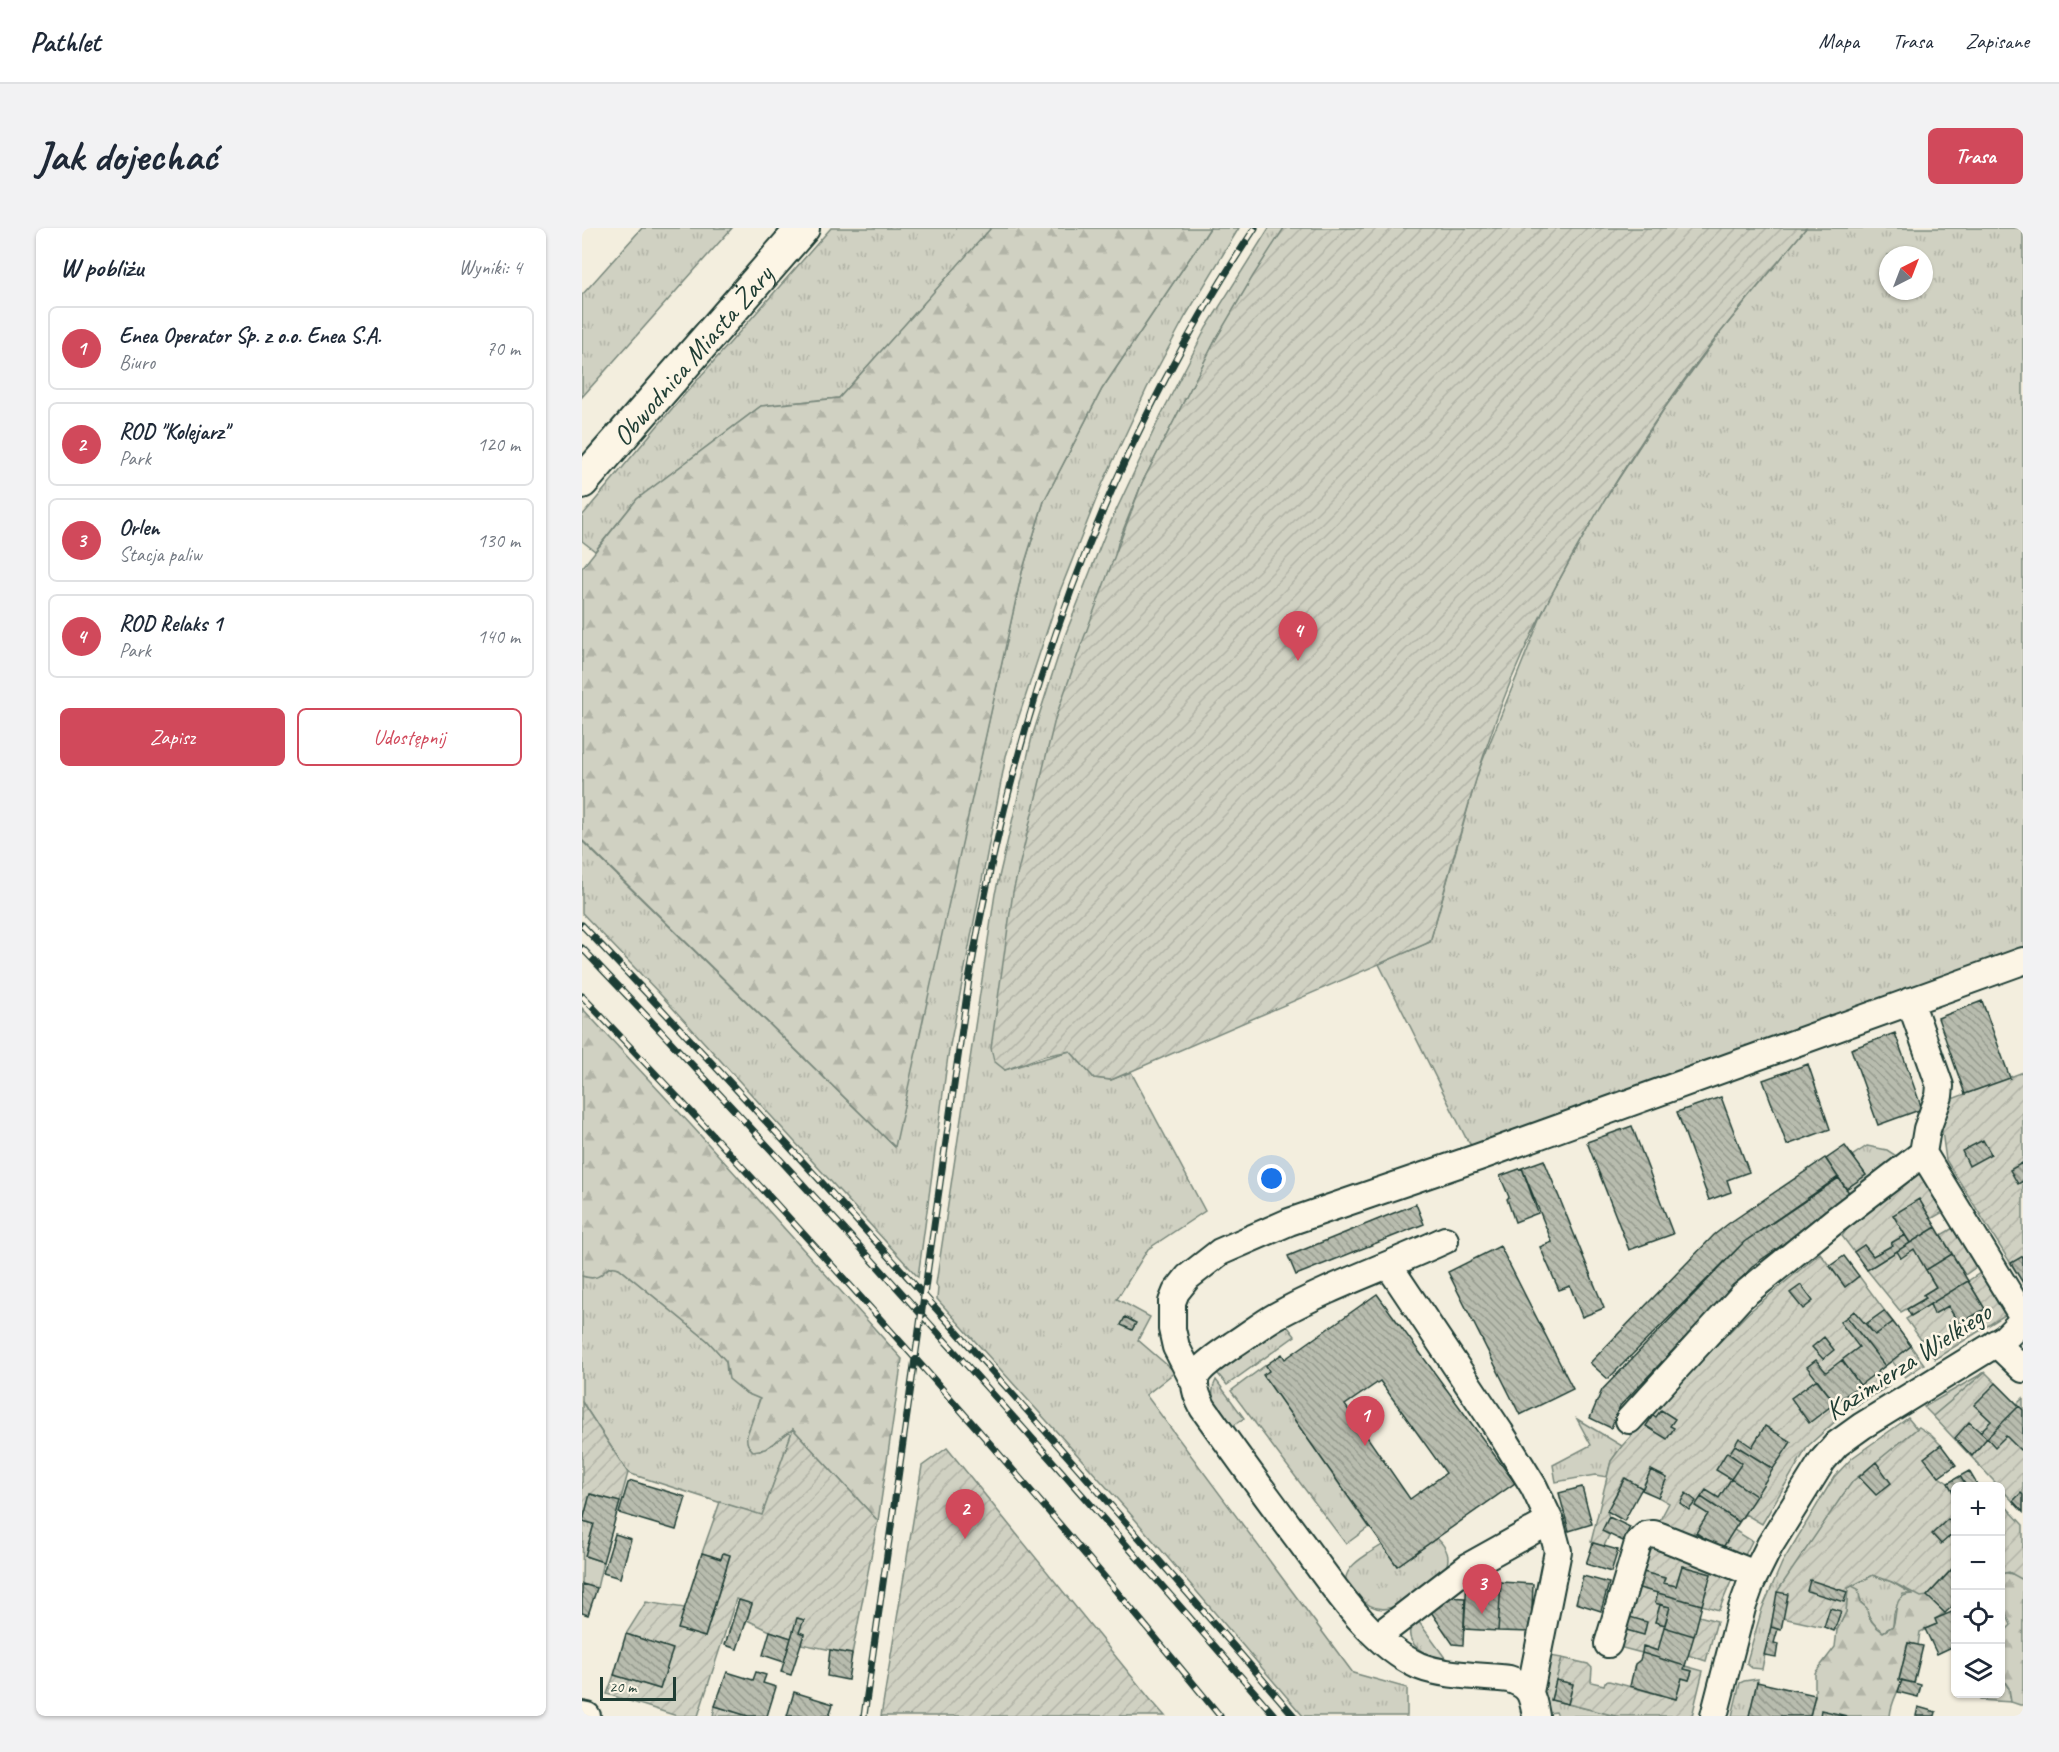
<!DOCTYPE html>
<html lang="pl">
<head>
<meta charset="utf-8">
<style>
  body { margin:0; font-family:Caveat,sans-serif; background:#f2f2f3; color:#1f2937 }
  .controls { position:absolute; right:18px; bottom:18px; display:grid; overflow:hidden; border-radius:9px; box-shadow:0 2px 4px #0004 }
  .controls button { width:54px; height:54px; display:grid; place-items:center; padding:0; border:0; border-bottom:2px solid #e0e1e3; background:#fff; color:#1f2937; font:30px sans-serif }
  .compass { position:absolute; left:1297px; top:18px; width:54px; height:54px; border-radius:50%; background:#fff; box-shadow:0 2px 4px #0004; rotate:42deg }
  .scale { position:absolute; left:18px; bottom:15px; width:76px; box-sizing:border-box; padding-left:6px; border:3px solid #1f3d34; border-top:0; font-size:16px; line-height:21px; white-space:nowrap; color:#1f3d34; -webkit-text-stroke:4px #fcf5e5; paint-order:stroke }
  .you { position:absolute; left:690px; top:951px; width:21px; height:21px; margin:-15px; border:4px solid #fff; border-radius:50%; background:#1a73e8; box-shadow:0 0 0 9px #1a73e833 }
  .badge { display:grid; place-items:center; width:39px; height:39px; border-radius:50%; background:#d1495b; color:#fff; font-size:20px; font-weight:700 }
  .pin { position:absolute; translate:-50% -50px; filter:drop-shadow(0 2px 3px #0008) }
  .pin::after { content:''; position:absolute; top:32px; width:21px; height:18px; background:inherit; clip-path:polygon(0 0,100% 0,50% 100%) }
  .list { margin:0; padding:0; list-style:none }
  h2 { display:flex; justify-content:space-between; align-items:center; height:78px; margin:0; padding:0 24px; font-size:26px }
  h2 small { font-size:20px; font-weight:400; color:#747a83 }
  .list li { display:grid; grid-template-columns:39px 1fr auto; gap:18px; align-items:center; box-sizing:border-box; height:84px; margin:0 12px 12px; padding:0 12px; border:2px solid #e0e1e3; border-radius:9px }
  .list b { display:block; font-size:22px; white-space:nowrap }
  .list p { margin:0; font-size:20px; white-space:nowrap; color:#747a83 }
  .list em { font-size:20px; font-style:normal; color:#747a83 }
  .actions { display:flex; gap:12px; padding:18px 24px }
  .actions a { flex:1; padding:14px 0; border:2px solid #d1495b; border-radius:9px; text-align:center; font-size:21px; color:#d1495b }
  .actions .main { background:#d1495b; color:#fff }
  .icon { flex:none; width:33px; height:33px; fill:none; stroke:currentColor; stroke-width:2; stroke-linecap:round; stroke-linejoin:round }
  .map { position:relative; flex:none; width:1441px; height:1488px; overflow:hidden; border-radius:9px }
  header { display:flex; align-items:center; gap:36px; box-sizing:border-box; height:84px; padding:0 30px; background:#fff; border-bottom:2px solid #e0e1e3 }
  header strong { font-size:28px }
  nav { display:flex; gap:33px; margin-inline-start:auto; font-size:21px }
  .intro { display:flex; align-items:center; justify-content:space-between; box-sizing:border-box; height:144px; padding:0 36px }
  h1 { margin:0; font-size:42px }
  .button { padding:15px 27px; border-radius:9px; background:#d1495b; color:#fff; font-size:21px; font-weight:700 }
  main { display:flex; gap:36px; padding:0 36px }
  aside { flex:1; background:#fff; border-radius:9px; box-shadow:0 2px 4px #0004 }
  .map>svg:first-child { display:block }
  .grass { fill:url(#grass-tufts); stroke:#78877b; stroke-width:1.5; fill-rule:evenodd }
  .forest { fill:url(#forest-firs); stroke:#78877b; stroke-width:1.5 }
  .garden { fill:url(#garden-furrows); stroke:#78877b; stroke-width:1.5 }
  .building { fill:url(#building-back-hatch); stroke:#1f3d34; stroke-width:1.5; fill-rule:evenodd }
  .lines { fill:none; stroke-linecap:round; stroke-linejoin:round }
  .minor-casing { stroke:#1f3d34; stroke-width:30 }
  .major-casing { stroke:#1f3d34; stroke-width:36 }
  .minor { stroke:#fcf5e5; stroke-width:26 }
  .major { stroke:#fcf5e5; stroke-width:32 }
  .rail-casing { stroke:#1f3d34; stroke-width:7 }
  .rail { stroke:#fcf5e5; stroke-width:4.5; stroke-dasharray:14; stroke-linecap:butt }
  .labels { text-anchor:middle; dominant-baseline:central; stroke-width:5; stroke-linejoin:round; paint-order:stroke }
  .street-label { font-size:28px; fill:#1f3d34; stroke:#fcf5e5 }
</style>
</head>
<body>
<header>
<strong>Pathlet</strong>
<nav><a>Mapa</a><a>Trasa</a><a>Zapisane</a></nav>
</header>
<div class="intro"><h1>Jak dojechać</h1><a class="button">Trasa</a></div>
<main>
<aside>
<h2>W pobliżu<small>Wyniki: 4</small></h2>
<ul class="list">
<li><span class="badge">1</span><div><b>Enea Operator Sp. z o.o. Enea S.A.</b><p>Biuro</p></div><em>70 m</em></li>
<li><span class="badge">2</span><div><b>ROD &quot;Kolejarz&quot;</b><p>Park</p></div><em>120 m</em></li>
<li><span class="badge">3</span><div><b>Orlen</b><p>Stacja paliw</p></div><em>130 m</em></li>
<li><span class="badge">4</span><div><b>ROD Relaks 1</b><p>Park</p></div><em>140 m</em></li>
</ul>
<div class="actions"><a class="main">Zapisz</a><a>Udostępnij</a></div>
</aside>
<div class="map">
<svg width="1441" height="1488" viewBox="0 0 1441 1488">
  <defs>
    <pattern id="grass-tufts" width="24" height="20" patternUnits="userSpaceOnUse" patternTransform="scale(1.5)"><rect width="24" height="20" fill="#d0d1c2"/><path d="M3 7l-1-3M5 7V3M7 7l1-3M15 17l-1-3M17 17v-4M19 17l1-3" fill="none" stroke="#b2b4a7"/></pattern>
    <pattern id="forest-firs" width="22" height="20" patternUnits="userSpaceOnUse" patternTransform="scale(1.5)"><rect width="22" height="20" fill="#d0d1c2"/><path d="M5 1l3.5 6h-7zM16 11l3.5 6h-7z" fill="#b2b4a7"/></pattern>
    <pattern id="garden-furrows" width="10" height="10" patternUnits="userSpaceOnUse" patternTransform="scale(1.5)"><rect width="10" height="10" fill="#d0d1c2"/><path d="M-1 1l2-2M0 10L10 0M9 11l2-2" fill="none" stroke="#b2b4a7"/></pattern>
    <pattern id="building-back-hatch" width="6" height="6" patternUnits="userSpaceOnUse" patternTransform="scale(1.5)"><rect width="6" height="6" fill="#b8bcae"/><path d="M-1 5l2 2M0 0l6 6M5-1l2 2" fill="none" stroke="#959a8e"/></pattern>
  </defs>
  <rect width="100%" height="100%" fill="#f3eede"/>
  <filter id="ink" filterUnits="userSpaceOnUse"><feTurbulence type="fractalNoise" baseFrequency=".0167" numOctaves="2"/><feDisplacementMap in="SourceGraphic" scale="12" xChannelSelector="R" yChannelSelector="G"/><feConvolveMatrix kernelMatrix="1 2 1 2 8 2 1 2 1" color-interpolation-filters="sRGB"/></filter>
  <g filter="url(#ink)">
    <path class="grass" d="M60 0H150L0 169V67Z
      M249 0H410L257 170 179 178 55 271 13 323 0 313V288L88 183Z
      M628 0H657L603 89 565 160 519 259 478 363 424 528 366 828 336 1049 77 765 0 685V613L312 918 440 344 462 273 520 161Z
      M687 0H703L634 111 560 255 536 315 423 842 488 823 512 850 529 852 549 844 623 983 566 1021 535 1071 568 1089 556 1112 593 1144 564 1167 771 1445 825 1460V1488H721L545 1282 355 1071 356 1060 354 1056 413 666 450 509 482 410 523 306 579 187 624 100Z
      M1224 0H1441V733L897 929 884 910 797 736 848 714 896 544 964 376 1016 282 1082 181 1138 105ZM1306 27H1342V63H1306Z
      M1285 918 1305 922 1316 929 1270 969 1264 961 1284 947 1270 928Z
      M32 1038 37 1040 126 1113 144 1133 145 1146 164 1165 178 1170 165 1207 178 1223 191 1216 211 1201 180 1288 46 1245 0 1174V1048C21 1054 16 1042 32 1038Z
      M703 1095 713 1108 645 1157 636 1146 639 1140Z
      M684 1137 687 1143 682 1148 787 1299 764 1316 649 1163Z
      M1403 1144 1351 1188 1342 1179Z
      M634 1152 662 1190 648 1200C639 1185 624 1170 634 1152Z
      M1326 1190 1335 1201 1271 1253 1196 1364 1180 1441 1170 1440 1165 1436V1433L1180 1381 1200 1335 1252 1249 1270 1230Z
      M995 1191 1040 1218 1029 1233 1025 1249 1013 1247 974 1254 971 1237 1009 1217Z
      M1 1293 12 1296 3 1328 21 1334 15 1360 0 1356Z
      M855 1310C865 1320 870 1330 862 1343L815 1377C793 1389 778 1371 764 1356 760 1338 787 1326 800 1317L815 1338Z
      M1291 1347 1310 1354 1331 1366H1321L1312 1385 1311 1398 1301 1404C1291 1398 1286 1388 1282 1377L1279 1375V1372L1270 1358Z
      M834 1390 866 1434C846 1428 814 1416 834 1390Z
      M968 1428 980 1430 969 1472 1034 1488H976L974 1484 967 1485 962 1463Z
      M1419 1448 1427 1461 1429 1474 1398 1472 1400 1466H1418Z
      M1176 1451 1167 1488H1150L1158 1455 1162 1453Z"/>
    <path class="forest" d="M409 0H628L520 161 462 273 440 344 313 919 0 612V340L55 271 179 178 257 170Z
      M0 780 109 897 320 1131 296 1293 211 1201 183 1221 171 1223C166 1218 164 1215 165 1207L178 1171 164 1165 147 1151 144 1133 126 1113 37 1040C19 1033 26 1056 0 1048Z
      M1421 1344 1434 1347 1441 1352V1477H1438L1429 1474 1427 1460 1419 1448V1403H1423L1429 1397 1419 1374V1346Z
      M1310 1354H1356L1345 1368 1363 1385 1353 1391 1355 1396 1338 1404 1336 1417 1326 1415 1317 1451 1320 1452C1316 1465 1309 1474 1308 1488H1228L1233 1467V1445L1253 1419 1255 1402 1264 1384 1266 1360 1270 1358 1276 1361 1279 1375 1285 1380C1285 1390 1293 1399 1301 1404L1311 1398C1316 1384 1310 1367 1330 1366Z"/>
    <path class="garden" d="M702 0H1224C1175 60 1124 118 1081 182 1023 267 970 356 930 450 895 535 873 626 848 714L529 852 512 850 488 823 462 828 423 842 412 833 409 820 431 664 473 491 500 415 560 255 634 111 671 48Z
      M1441 844V1055L1364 932 1359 896 1362 874Z
      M1335 942 1361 984 1349 991 1311 987 1323 1007 1310 1015 1311 1017 1291 1028 1282 1017 1272 1024 1260 1008 1279 981Z
      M1371 1000 1394 1039 1383 1047 1359 1007Z
      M1332 1021 1354 1059 1341 1067 1344 1070 1319 1084 1285 1042 1315 1023 1319 1029Z
      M1238 1025 1263 1059 1277 1048 1342 1136 1323 1149 1310 1133 1296 1143 1307 1158 1270 1180 1261 1169 1247 1179 1256 1191 1226 1218 1180 1296 1163 1286 1152 1302 1170 1313 1161 1331 1112 1304 1108 1311 1077 1294 1087 1275 1076 1269 1085 1250 1069 1242 1060 1260 1042 1250 1025 1283 1027 1289 1020 1303 1027 1307 1022 1318 1009 1314 1029 1233 1040 1218 1086 1167 1166 1085Z
      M1398 1045 1423 1087 1353 1131 1324 1091 1348 1076 1352 1086 1366 1078 1377 1096 1403 1081 1386 1053Z
      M1403 1144 1435 1176 1441 1170V1284L1351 1188Z
      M0 1174 46 1245 38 1274 9 1266 0 1293Z
      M1337 1199 1349 1207 1359 1217 1343 1230 1357 1249 1366 1255 1373 1269 1374 1336 1345 1368 1339 1369 1310 1354 1291 1347 1266 1360 1264 1384 1255 1402 1201 1390 1195 1364 1260 1268 1271 1253Z
      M211 1201 296 1293 270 1426 219 1416 222 1406 217 1404 221 1392 216 1390 209 1410 188 1403 165 1392 170 1376 154 1371 116 1488H95L25 1466 32 1447 78 1461 90 1421 44 1406 64 1374 103 1380 97 1401 123 1409 148 1328 139 1331 120 1325 138 1274 180 1287Z
      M365 1220 568 1471 583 1488H299L340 1238Z
      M1418 1272 1441 1297V1352L1427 1344 1419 1346Z
      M1065 1317 1153 1344 1137 1382 1120 1377 1129 1346 1100 1338 1094 1358 1081 1355 1083 1351 1054 1342Z
      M1050 1358 1076 1365 1073 1375 1078 1377 1073 1394 1083 1397 1076 1423 1062 1418 1060 1425 1033 1418Z
      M1117 1388 1135 1393 1124 1433 1106 1427Z
      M980 1430 1006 1436 1010 1440 1009 1454 1022 1457 1023 1454 1027 1453 1094 1471 1100 1450 1107 1452 1110 1443 1102 1441 1103 1438 1121 1443 1110 1488H1034L986 1476 991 1456 974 1452Z
      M133 1478 166 1488H131Z"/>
    <path class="building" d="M1400 773 1428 850 1383 866 1356 790Z
      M1313 805 1340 881 1296 897 1269 821Z
      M1226 836 1248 901 1205 917 1181 852Z
      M1139 869 1167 944 1145 952 1149 964 1127 972 1095 884Z
      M1050 898 1091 1006 1047 1022 1005 914Z
      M1401 912 1409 926 1387 938 1380 923Z
      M1263 918 1284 947 1264 961 1244 931Z
      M1243 930 1256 949 1162 1014 1026 1151 1008 1135 1132 1007 1146 996Z
      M962 932 1022 1080 1000 1089 988 1058 977 1062 958 1019 970 1014 940 940Z
      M1440 935 1441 953 1436 956 1428 942Z
      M940 940 956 985 933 994 925 971 927 969 918 948Z
      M1257 950 1270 969 1173 1036 1038 1178 1029 1200 1008 1190 1020 1162 1162 1014Z
      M1337 971 1354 999 1328 1015 1311 987Z
      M834 976 842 996 714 1047 706 1028Z
      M1354 999 1370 1026 1344 1042 1332 1021 1319 1030 1315 1023Z
      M1323 1007 1328 1015 1285 1042 1272 1024 1282 1017 1291 1028 1311 1017 1309 1015Z
      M918 1018 991 1161 938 1187 866 1044Z
      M1370 1026 1386 1053 1329 1088 1325 1081 1344 1070 1341 1067 1354 1059 1344 1042Z
      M1262 1028 1277 1048 1263 1059 1248 1038Z
      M1441 1028V1055L1429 1035Z
      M1386 1053 1403 1081 1377 1096 1366 1078 1352 1086 1348 1076Z
      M1219 1057 1231 1073 1221 1081 1208 1065Z
      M795 1066 933 1255 815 1338 681 1147 687 1143 684 1137 700 1126 703 1131ZM798 1153 864 1245 828 1271 763 1177Z
      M1272 1083 1293 1107 1311 1094 1329 1118 1303 1138 1265 1089Z
      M1302 1083 1311 1094 1293 1107 1284 1096Z
      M543 1089 554 1095 550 1102 539 1097Z
      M1265 1089 1303 1138 1278 1157 1260 1132 1277 1119 1258 1094Z
      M1242 1109 1252 1122 1241 1131 1230 1119Z
      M1234 1132 1244 1144 1260 1132 1278 1157 1253 1175 1225 1139Z
      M1235 1151 1253 1175 1227 1195 1209 1170Z
      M1414 1155 1437 1178 1405 1210 1398 1204 1409 1193 1392 1177Z
      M1437 1178 1441 1182V1219L1438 1222 1424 1208 1413 1219 1405 1210Z
      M1079 1182 1093 1191 1088 1198 1092 1200 1085 1211 1064 1198 1071 1187 1074 1189Z
      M1387 1194 1405 1210 1390 1228 1373 1210Z
      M1183 1198 1209 1214 1191 1241 1153 1217 1157 1210 1170 1219Z
      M1153 1217 1191 1241 1174 1268 1149 1251 1160 1235 1147 1226Z
      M1359 1217 1374 1237 1357 1249 1342 1230Z
      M1145 1224 1160 1235 1149 1251 1134 1242Z
      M1294 1234 1309 1255 1294 1267 1277 1249Z
      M1069 1242 1085 1250 1076 1269 1060 1262Z
      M1387 1243 1396 1258H1384L1378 1248Z
      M1378 1248 1384 1258H1374V1269L1366 1255Z
      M1043 1250 1060 1260 1042 1293 1025 1283Z
      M1149 1251 1174 1268 1157 1294 1119 1269 1124 1262 1137 1270Z
      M50 1253 104 1269 94 1302 37 1285 46 1255Z
      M1000 1259 1010 1296 987 1303 977 1265Z
      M1104 1265 1114 1273 1107 1282 1098 1275Z
      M1439 1265 1441 1267V1284L1431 1273Z
      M8 1266 38 1274 21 1334 3 1328 12 1296 1 1293Z
      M1119 1269 1157 1294 1140 1321 1114 1305 1126 1286 1113 1278Z
      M1027 1289 1048 1299 1041 1313 1020 1303Z
      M1366 1291 1374 1299V1303L1359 1316 1350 1306Z
      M33 1306 49 1311 38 1350 21 1345Z
      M1011 1315 1036 1322 1029 1344 1004 1336Z
      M120 1325 139 1331 141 1325 148 1327 123 1409 96 1401Z
      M1374 1337V1375L1363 1385 1345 1368Z
      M1100 1338 1129 1346 1120 1377 1050 1358 1054 1342 1083 1350 1081 1355 1094 1358Z
      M1001 1348 1027 1355 1019 1383 994 1375Z
      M885 1352 919 1354 916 1403 882 1401Z
      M1228 1352 1265 1364 1262 1374 1225 1363Z
      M919 1354 951 1356 949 1404 916 1403Z
      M0 1356 15 1360 6 1387 0 1385Z
      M1195 1364 1206 1366 1199 1402 1189 1399Z
      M1076 1365 1120 1377 1112 1408 1082 1399 1088 1379 1073 1375Z
      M864 1369 883 1370 881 1417 871 1416 847 1381Z
      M157 1372 170 1376 155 1421 143 1417Z
      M1078 1377 1088 1379 1083 1397 1073 1394Z
      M1248 1380 1259 1383 1252 1403 1242 1399Z
      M1372 1383 1374 1417 1355 1426 1343 1401 1355 1396 1353 1391Z
      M1041 1387 1065 1394 1062 1407 1037 1400Z
      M215 1390 222 1392 217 1404 222 1406 209 1447 199 1444Z
      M1082 1399 1112 1408 1103 1438 1060 1425 1061 1418 1076 1423Z
      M1189 1399 1196 1401 1192 1415 1196 1416 1194 1429 1182 1427Z
      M188 1403 209 1410 202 1434 181 1427Z
      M44 1406 91 1421 78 1461 32 1447Z
      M1326 1415 1341 1418 1332 1455 1317 1452Z
      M248 1422 270 1426 266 1452 245 1448Z
      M1060 1425 1103 1438 1102 1441 1110 1443 1107 1452 1100 1450 1094 1471 1048 1458 1053 1436 1058 1432Z
      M145 1444 171 1452 174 1444 184 1447 181 1455 194 1459 185 1488H166L133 1478Z
      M974 1452 991 1456 986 1476 969 1472Z
      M1320 1452 1339 1457 1336 1469 1316 1464Z
      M1175 1454 1233 1467 1228 1488H1167Z
      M212 1464 251 1476 247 1488H205Z
      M1336 1479 1354 1484 1353 1488H1334Z
      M1239 1482 1265 1488H1238Z"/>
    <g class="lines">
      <defs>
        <path id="minor" d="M1328 773 1358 858 1357 868 1345 901 1341 925 1441 1089
          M863 1012C807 1038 748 1058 694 1088 680 1096 666 1107 652 1116 641 1124 624 1134 616 1145 609 1156 616 1171 621 1180 653 1225 685 1269 718 1313 750 1356 787 1415 837 1438 862 1448 900 1448 927 1451 949 1458 950 1467 954 1488
          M807 1038 918 1204 952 1259 968 1293
          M1414 1115 1441 1141
          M613 1156 594 1119 590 1101V1074L594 1064 606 1049 638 1024 707 994 897 929 1441 733
          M1047 1192 1160 1068 1251 994 1341 925
          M796 1408 887 1338 968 1293 976 1323 948 1464
          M1026 1416 1056 1315 1064 1307 1072 1306 1078 1308 1173 1346
          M0 1487 5 1488
          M1132 1488 1160 1380 1169 1355 1188 1317 1241 1232 1255 1216 1280 1198 1423 1110 1441 1092"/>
        <g id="major">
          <path id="s1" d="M0 254 221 0"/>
        </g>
      </defs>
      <use href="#minor" class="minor-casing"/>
      <use href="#major" class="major-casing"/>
      <use href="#minor" class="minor"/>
      <use href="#major" class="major"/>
      <defs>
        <path id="rail" d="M0 697C245 954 480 1219 712 1488
          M0 720C238 970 468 1227 693 1488
          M0 768C221 1000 435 1240 638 1488
          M282 1488 387 752C433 481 520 230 673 0"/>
      </defs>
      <use href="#rail" class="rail-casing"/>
      <use href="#rail" class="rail"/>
    </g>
  </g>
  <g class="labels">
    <g class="street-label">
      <text stroke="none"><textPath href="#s1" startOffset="168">Obwodnica Miasta Żary</textPath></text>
      <text transform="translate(1326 1133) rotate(-33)">Kazimierza Wielkiego</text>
    </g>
  </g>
</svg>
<div class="controls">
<button>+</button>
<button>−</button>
<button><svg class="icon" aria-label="locate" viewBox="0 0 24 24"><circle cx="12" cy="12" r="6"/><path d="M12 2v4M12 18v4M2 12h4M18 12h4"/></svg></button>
<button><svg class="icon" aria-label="layers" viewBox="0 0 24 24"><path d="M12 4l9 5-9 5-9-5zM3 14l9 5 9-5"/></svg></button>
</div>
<svg class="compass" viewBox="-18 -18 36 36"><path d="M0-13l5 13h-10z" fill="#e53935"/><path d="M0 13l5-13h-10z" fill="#747a83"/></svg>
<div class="scale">20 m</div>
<div class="you"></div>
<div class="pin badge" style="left:783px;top:1218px">1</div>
<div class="pin badge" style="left:383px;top:1311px">2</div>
<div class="pin badge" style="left:900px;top:1386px">3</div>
<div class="pin badge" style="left:716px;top:433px">4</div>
</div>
</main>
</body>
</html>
